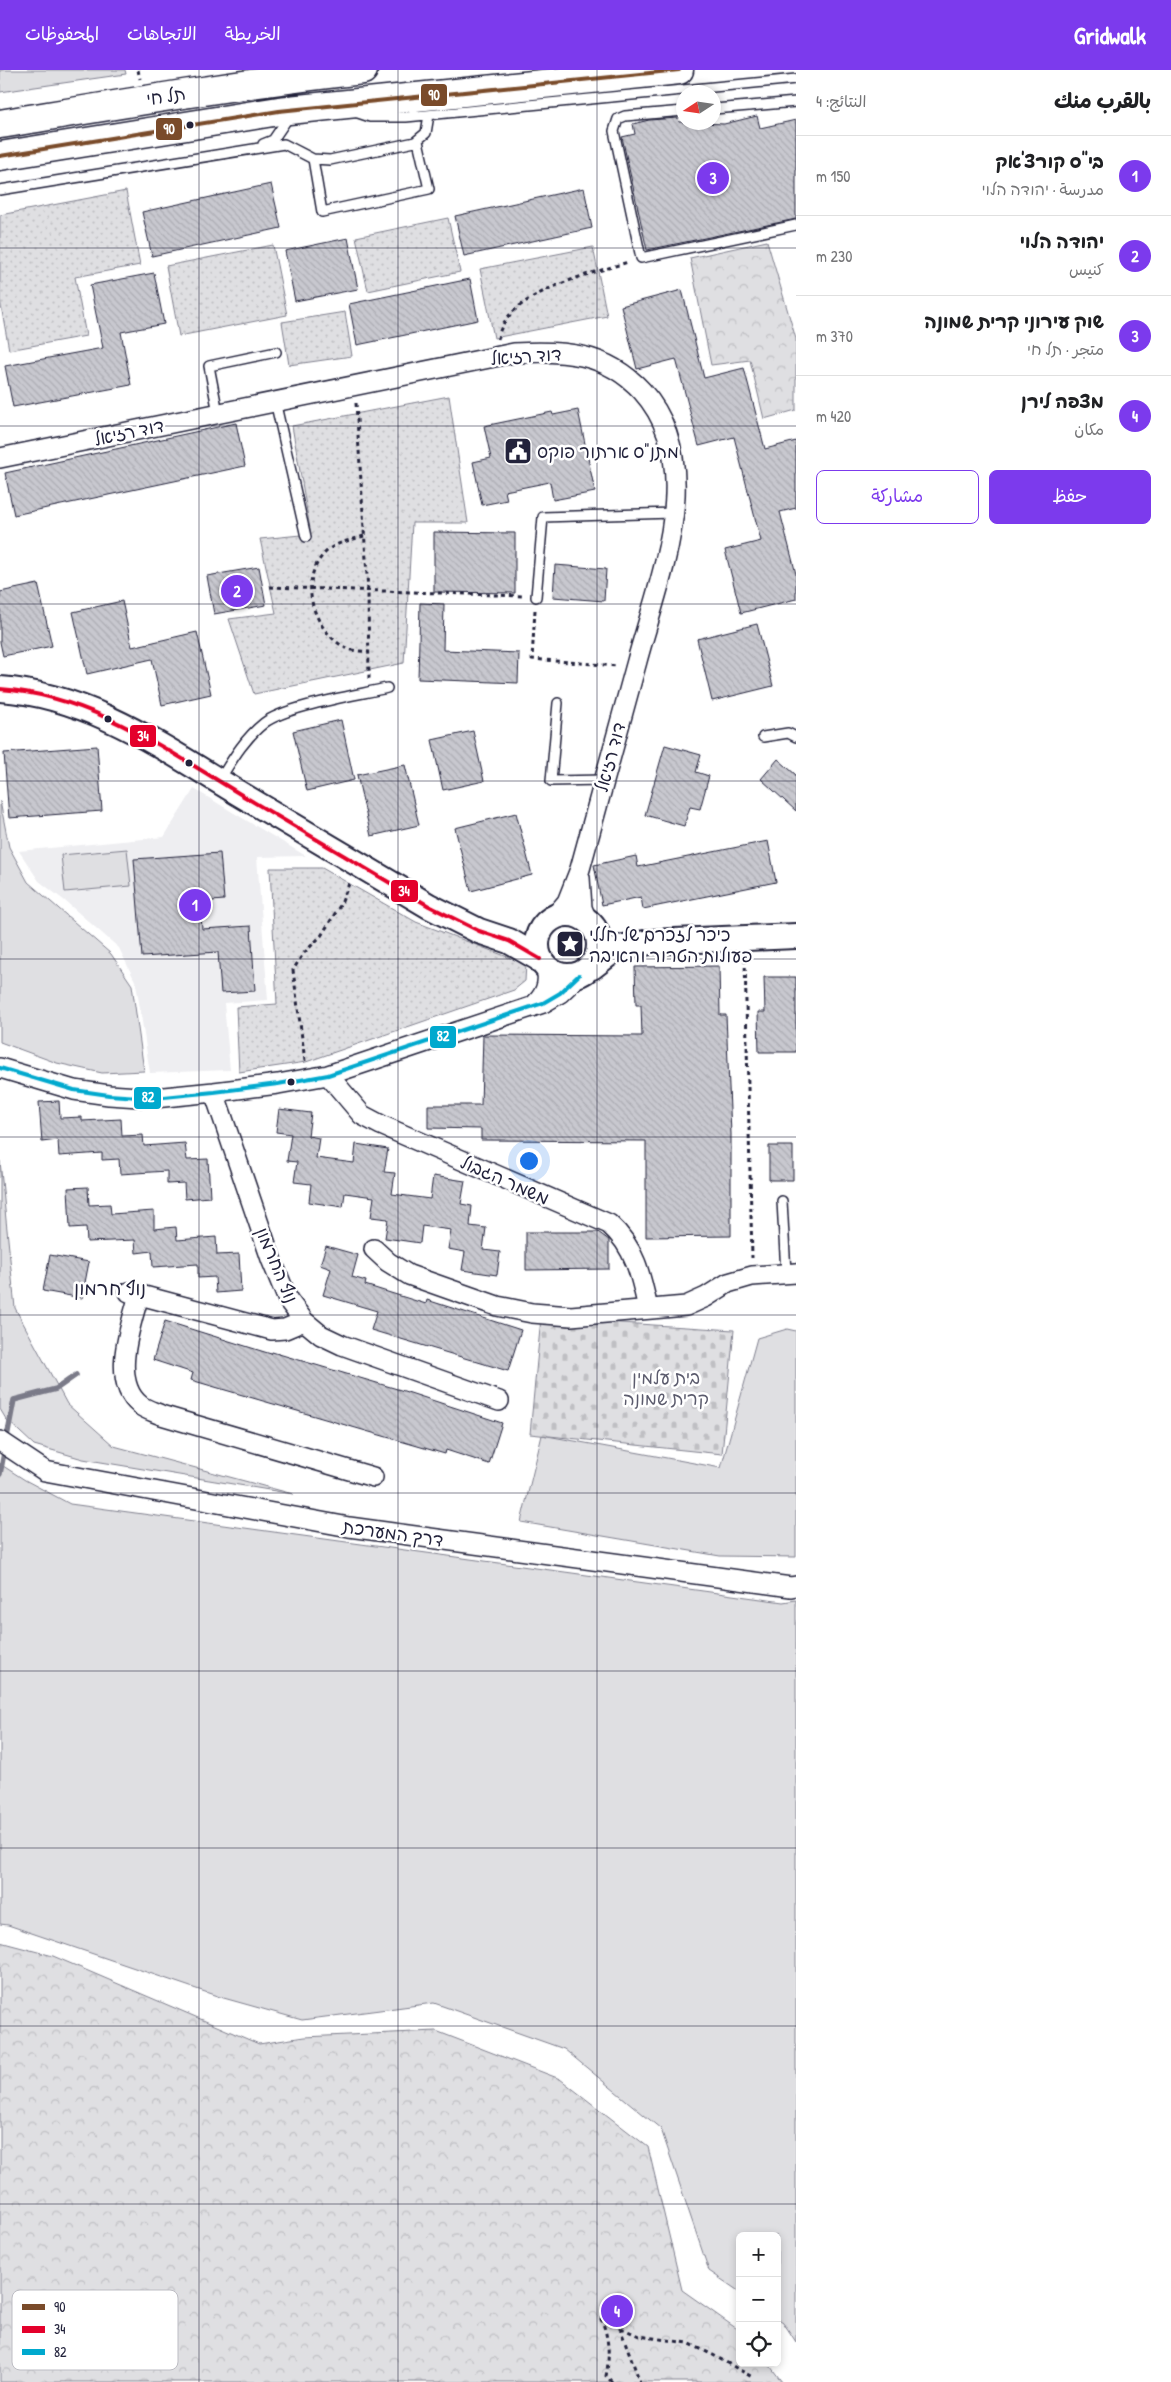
<!DOCTYPE html>
<html lang="ar">
<head>
<meta charset="utf-8">
<style>
  body { margin:0; font-family:"Patrick Hand","Playpen Sans Arabic","Playpen Sans Hebrew",sans-serif; background:#f6f6f6; color:#202124; direction:rtl }
  .controls { position:absolute; right:15px; bottom:15px; display:grid; overflow:hidden; border-radius:8px; box-shadow:0 2px 8px #0003 }
  .controls button { width:45px; height:45px; display:grid; place-items:center; padding:0; border:0; border-bottom:1px solid #e0e0e0; background:#fff; color:#202124; font:25px sans-serif }
  .compass { position:absolute; left:676px; top:15px; width:45px; height:45px; border-radius:50%; background:#fff; box-shadow:0 2px 8px #0003; rotate:258deg }
  .you { position:absolute; left:528px; top:1090px; width:18px; height:18px; margin:-12px; border:4px solid #fff; border-radius:50%; background:#1a73e8; box-shadow:0 0 0 8px #1a73e833 }
  .badge { display:grid; place-items:center; width:32px; height:32px; border-radius:50%; background:#7c3aed; color:#fff; font-size:16px; font-weight:700 }
  .pin { position:absolute; translate:-50% -50%; border:2px solid #fff; box-shadow:0 1px 5px #0006 }
  .list { margin:0; padding:0; list-style:none }
  h2 { display:flex; justify-content:space-between; align-items:center; height:65px; margin:0; padding:0 20px; font-size:21px }
  h2 small { font-size:16px; font-weight:400; color:#757577 }
  .list li { display:grid; grid-template-columns:32px 1fr auto; gap:15px; align-items:center; box-sizing:border-box; height:80px; padding:0 20px; border-top:1px solid #e0e0e0 }
  .list b { display:block; font-size:19px; white-space:nowrap }
  .list p { margin:0; font-size:16px; white-space:nowrap; color:#757577 }
  .list em { font-size:16px; font-style:normal; color:#757577 }
  .actions { display:flex; gap:10px; padding:15px 20px }
  .actions a { flex:1; padding:11px 0; border:1px solid #7c3aed; border-radius:8px; text-align:center; font-size:18px; color:#7c3aed }
  .actions .main { background:#7c3aed; color:#fff }
  .icon { flex:none; width:28px; height:28px; fill:none; stroke:currentColor; stroke-width:2; stroke-linecap:round; stroke-linejoin:round }
  .map { position:relative; flex:none; width:796px; height:2312px; overflow:hidden; direction:ltr }
  header { display:flex; align-items:center; gap:30px; box-sizing:border-box; height:70px; padding:0 25px; background:#7c3aed; color:#fff }
  header strong { font-size:24px }
  nav { display:flex; gap:28px; margin-inline-start:auto; font-size:18px }
  main { display:flex }
  aside { flex:1; background:#fff }
  .map>svg:first-child { display:block }
  .built { fill:#eeeef1 }
  .green { fill:#dfdfe2; stroke:#80808e }
  .forest { fill:url(#forest-crowns); stroke:#80808e }
  .cemetery { fill:url(#cemetery-stones); stroke:#80808e }
  .park { fill:url(#park-dots); stroke:#80808e }
  .lines { fill:none; stroke-linecap:round; stroke-linejoin:round }
  .stream { stroke:#7a7a88; stroke-width:5.5 }
  .building { fill:url(#building-back-hatch); stroke:#22223b }
  .service-casing { stroke:#22223b; stroke-width:12 }
  .minor-casing { stroke:#22223b; stroke-width:22 }
  .tertiary-casing { stroke:#22223b; stroke-width:28 }
  .trunk-casing { stroke:#22223b; stroke-width:31 }
  .path { stroke:#22223b; stroke-width:3; stroke-dasharray:4 4; stroke-linecap:butt }
  .service { stroke:#fff; stroke-width:9 }
  .minor { stroke:#fff; stroke-width:19 }
  .tertiary { stroke:#fff; stroke-width:24 }
  .trunk { stroke:#fff; stroke-width:28 }
  .bus-1-casing { stroke:#fff; stroke-width:8 }
  .bus-2-casing { stroke:#fff; stroke-width:8 }
  .bus-3-casing { stroke:#fff; stroke-width:8 }
  .bus-1 { stroke:#7a4b2a; stroke-width:4 }
  .bus-2 { stroke:#e4002b; stroke-width:4 }
  .bus-3 { stroke:#00a9ce; stroke-width:4 }
  .grid { fill:none; stroke:#22223b; stroke-width:1; stroke-opacity:0.55 }
  .bus-dot { fill:#22223b; stroke:#fff; stroke-width:2 }
  .labels { text-anchor:middle; dominant-baseline:central; stroke-width:5; stroke-linejoin:round; paint-order:stroke }
  .street-label { font-size:18px; fill:#22223b; stroke:#fff }
  .poi-label { font-size:18px; fill:#22223b; stroke:#fff; text-anchor:start }
  .park-label { font-size:18px; fill:#5b5b6d; stroke:#fff }
  .neighbourhood-label { font-size:19px; fill:#22223b; stroke:#fff }
  .key { fill:#fff; stroke:#bdbdc4; stroke-width:1 }
  .key-label { font-size:14px; fill:#22223b }
  .line-badge { stroke:#fff; stroke-width:2 }
  .badge-label { font-size:14px; text-anchor:middle; font-weight:bold; fill:#fff }
</style>
</head>
<body>
<header>
<strong>Gridwalk</strong>
<nav><a>الخريطة</a><a>الاتجاهات</a><a>المحفوظات</a></nav>
</header>
<main>
<aside>
<h2>بالقرب منك<small>النتائج: 4</small></h2>
<ul class="list">
<li><span class="badge">1</span><div><b>בי''ס קורצ'אק</b><p>مدرسة · יהודה הלוי</p></div><em>150 m</em></li>
<li><span class="badge">2</span><div><b>יהודה הלוי</b><p>كنيس</p></div><em>230 m</em></li>
<li><span class="badge">3</span><div><b>שוק עירוני קרית שמונה</b><p>متجر · תל חי</p></div><em>370 m</em></li>
<li><span class="badge">4</span><div><b>מצפה לירן</b><p>مكان</p></div><em>420 m</em></li>
</ul>
<div class="actions"><a class="main">حفظ</a><a>مشاركة</a></div>
</aside>
<div class="map">
<svg width="796" height="2312" viewBox="0 0 796 2312">
  <defs>
    <pattern id="forest-crowns" width="20" height="18" patternUnits="userSpaceOnUse" patternTransform="scale(1.25)"><rect width="20" height="18" fill="#dfdfe2"/><path d="M2 6a3 3 0 1 1 6 0M12 15a3 3 0 1 1 6 0" fill="none" stroke="#bfbfc3"/></pattern>
    <pattern id="cemetery-stones" width="16" height="16" patternUnits="userSpaceOnUse" patternTransform="scale(1.25)"><rect width="16" height="16" fill="#dfdfe2"/><path d="M2 7V4a2 2 0 0 1 4 0v3zM10 15v-3a2 2 0 0 1 4 0v3z" fill="#bfbfc3"/></pattern>
    <pattern id="park-dots" width="8" height="8" patternUnits="userSpaceOnUse" patternTransform="scale(1.25)"><rect width="8" height="8" fill="#dfdfe2"/><path d="M2 2h.1M6 6h.1" fill="none" stroke="#bfbfc3" stroke-width="1.8" stroke-linecap="round"/></pattern>
    <pattern id="building-back-hatch" width="6" height="6" patternUnits="userSpaceOnUse" patternTransform="scale(1.25)"><rect width="6" height="6" fill="#c8c8cf"/><path d="M-1 5l2 2M0 0l6 6M5-1l2 2" fill="none" stroke="#acacb3"/></pattern>
  </defs>
  <rect width="100%" height="100%" fill="#fff"/>
  <filter id="ink" filterUnits="userSpaceOnUse"><feTurbulence type="fractalNoise" baseFrequency=".02" numOctaves="2"/><feDisplacementMap in="SourceGraphic" scale="10" xChannelSelector="R" yChannelSelector="G"/><feConvolveMatrix kernelMatrix="1 2 1 2 8 2 1 2 1" color-interpolation-filters="sRGB"/></filter>
  <g filter="url(#ink)">
    <path class="built" d="M194 719 306 786 257 787 268 930 224 933 230 1000 150 1003 136 913 119 878 65 831 39 811 19 781 164 767Z"/>
    <path class="green" d="M0 0H125L126 4 0 22Z
      M0 731 9 777 28 812 111 884 132 915 144 1001 102 1003 57 993 0 972Z
      M127 779 131 816 65 822 61 785Z
      M0 1091 15 1238 67 1334 114 1376 293 1424 83 1389 34 1375 6 1349 0 1339Z
      M787 1259 796 1261V1487L720 1486 521 1452 542 1365 721 1398 757 1268Z
      M0 1394 25 1410 70 1434 783 1532 796 1530V2272L783 2252 777 2248V2166H740V2222L709 2201 661 2059 564 1979 434 1933 302 1950 220 1927 8 1855 0 1854Z"/>
    <path class="forest" d="M767 171 796 269V340L764 349 750 290 711 295 690 188Z
      M0 1872 53 1886 259 1974 304 1967 436 1961 560 2009 648 2077 682 2220 740 2261V2293H768L782 2312H0Z"/>
    <path class="cemetery" d="M541 1248 734 1260 722 1384 530 1364Z"/>
    <path class="park" d="M126 121 140 195 75 207 86 266 9 280 0 230V145Z
      M448 148 460 202 368 221 356 167Z
      M273 175 287 245 179 266 166 196Z
      M593 177 607 246 494 268 480 199Z
      M345 242 352 286 289 295 282 252Z
      M449 326 468 453H412L404 593 254 624 229 549 276 543 260 469 311 464 292 356Z
      M270 798H322L416 852 526 894 525 911 514 920 306 992 239 1002 236 937 277 934Z"/>
    <g class="lines">
      <path class="stream" d="M0 1404 14 1330 56 1319 76 1305"/>
    </g>
    <path class="building" d="M757 46 760 58 796 50V149L647 180 622 67 635 64 633 54 649 50 678 48 679 52 724 54Z
      M271 114 281 158 152 186 142 142Z
      M584 118 592 158 464 186 455 146Z
      M348 168 358 219 295 231 285 181Z
      M154 203 164 254 121 262 131 315 13 337 5 296 103 278 90 215Z
      M470 209 478 250 357 275 349 234Z
      M682 220 704 308 744 298 765 379 796 371V438L780 442 796 504V529L741 543 725 480 761 471 734 367 699 376 676 289 637 299 621 236Z
      M578 340 595 422 553 430 550 412 505 421 507 430 482 435 473 392 491 388 484 356 552 342 553 345Z
      M236 353 245 396 14 445 5 403Z
      M434 462 515 463V523L434 522Z
      M555 495 606 499 604 531 553 527Z
      M259 497 266 535 214 544 207 506Z
      M38 514 52 576 3 586 0 572V522Z
      M122 531 132 577 197 562 211 624 162 635 152 589 87 604 73 542Z
      M420 533 444 534 443 580 519 583 518 613 418 609Z
      M757 554 773 616 712 631 697 569Z
      M341 650 354 710 307 721 293 661Z
      M473 661 484 711 443 720 432 670Z
      M665 675 701 685 696 702 709 706 700 739 690 737 684 756 645 745Z
      M97 676 102 741 9 748 4 683Z
      M778 689 796 705V741L761 709Z
      M405 695 419 755 371 766 357 705Z
      M516 743 532 805 471 821 455 758Z
      M768 771 776 812 643 839 641 827 602 835 594 795 636 786 638 797Z
      M220 783 224 830 200 832 202 859 251 856 255 921 221 923 218 882 142 887 134 789Z
      M719 896 720 945H726L731 1064V1166L646 1167V1071L481 1070V1059L428 1058V1035H481L483 965 642 966 641 935H636L635 897Z
      M764 907H796V982H759L758 942H765Z
      M59 1031 60 1048 82 1047V1051L121 1049 122 1066 143 1065 144 1076 185 1073 187 1090 208 1089 210 1127 185 1129 184 1113 167 1114V1101L120 1104 119 1089 102 1090V1083L59 1086 58 1070 42 1072 39 1032Z
      M279 1039 311 1043 308 1066 319 1068 316 1088 354 1093 356 1074 388 1079 384 1102 395 1103 392 1124 430 1129 433 1106 465 1111 461 1134 472 1136 470 1156 486 1158 483 1180 500 1182 497 1205 462 1200 465 1182 448 1179 451 1160 422 1156 420 1173 385 1168 388 1149 371 1147 374 1127 345 1123 343 1137 309 1132 311 1114 294 1112 297 1092 287 1091 291 1064 276 1062Z
      M769 1076H793V1110H769Z
      M88 1117 89 1135 110 1134 111 1144 154 1141V1159L176 1157 177 1170 216 1167 217 1185 239 1184 241 1221 216 1223 215 1207 198 1208V1194L153 1197 152 1181 136 1183 135 1170 87 1172 86 1157 70 1158 68 1118Z
      M526 1162H598L609 1170V1199L526 1200Z
      M326 1176 358 1185 352 1207 366 1211 365 1215 426 1234 427 1230 521 1260 508 1301 371 1260 377 1241 323 1225 331 1199 320 1195Z
      M50 1185 89 1192 82 1228 43 1221Z
      M165 1251 271 1284 272 1282 404 1321 502 1353 489 1394 446 1380 445 1384 191 1310 193 1303 153 1290Z"/>
    <g class="lines">
      <defs>
        <path id="service" d="M714 39 796 32
          M684 41 625 46 618 49 614 61 641 188 796 155
          M355 42 370 47H406L796 9
          M263 74 273 70 290 45
          M313 89 322 142 429 119 418 71
          M0 120 284 74 313 89 330 90 415 72 426 63 429 45
          M275 331 306 467
          M218 343 209 296 276 282
          M536 527 543 447 673 443
          M558 633 551 711 604 710
          M763 667 788 663 796 667
          M219 711C232 690 244 669 264 653 286 636 357 625 387 618
          M782 1131 786 1203"/>
        <path id="minor" d="M0 388 514 283C563 280 606 282 642 321 708 394 659 509 637 591 618 661 599 730 580 799L567 832 555 846
          M580 808 582 838 587 850
          M532 937C545 926 550 914 546 898
          M0 998 74 1020 109 1025 154 1028 214 1022 278 1014 328 1005 543 933 560 923 579 905
          M328 1005 362 1045 381 1055 609 1154C635 1177 641 1206 648 1239
          M214 1022 271 1189 288 1230 304 1251 321 1265 342 1275 499 1331
          M374 1179 388 1192 409 1205 497 1236 532 1243 571 1246 686 1236 706 1227 728 1213 752 1206 796 1203
          M129 1222 272 1260 285 1259 304 1251
          M139 1225C131 1255 110 1311 140 1335 146 1340 155 1342 161 1345L373 1407
          M0 1371 45 1401 349 1457 791 1517 796 1516"/>
        <path id="tertiary" d="M0 619C90 625 165 679 240 724 303 761 366 799 429 836L479 861 509 871 540 889
          M537 875a31 31 0 1 1 62 0a31 31 0 1 1-62 0Z
          M592 897 610 883 624 877 650 872 796 866"/>
        <path id="trunk" d="M0 54C121 34 241 13 363 0
          M0 86 279 41 679 0"/>
      </defs>
      <use href="#service" class="service-casing"/>
      <use href="#minor" class="minor-casing"/>
      <use href="#tertiary" class="tertiary-casing"/>
      <use href="#trunk" class="trunk-casing"/>
      <path class="path" d="M138 0 140 9
        M498 269C504 223 591 204 628 192
        M356 333 368 521 369 609
        M364 466C352 470 338 472 328 480 296 508 312 560 346 578 352 581 362 581 369 582
        M270 517 523 526
        M535 540 532 589 617 596
        M745 889 752 1188
        M305 991 293 900 303 884 321 866 341 834 350 811
        M621 2258 639 2266 688 2273 713 2285 754 2308
        M612 2312 606 2306C610 2287 609 2266 601 2249L605 2238 624 2244 620 2258 640 2312"/>
      <use href="#service" class="service"/>
      <use href="#minor" class="minor"/>
      <use href="#tertiary" class="tertiary"/>
      <use href="#trunk" class="trunk"/>
      <defs>
        <path id="bus-1" d="M0 86 279 41 679 0"/>
        <path id="bus-2" d="M0 619C90 625 165 679 240 724 303 761 366 799 429 836L479 861 509 871 540 889"/>
        <path id="bus-3" d="M0 998 74 1020 109 1025 154 1028 214 1022 278 1014 328 1005 543 933 560 923 579 905"/>
      </defs>
      <use href="#bus-1" class="bus-1-casing"/>
      <use href="#bus-2" class="bus-2-casing"/>
      <use href="#bus-3" class="bus-3-casing"/>
      <use href="#bus-1" class="bus-1"/>
      <use href="#bus-2" class="bus-2"/>
      <use href="#bus-3" class="bus-3"/>
    </g>
  </g>
  <path class="grid" d="M199 0V2312M398 0V2312M597 0V2312M0 178H796M0 356H796M0 534H796M0 711H796M0 889H796M0 1067H796M0 1245H796M0 1423H796M0 1601H796M0 1778H796M0 1956H796M0 2134H796"/>
  <defs>
    <symbol id="civic-square" viewBox="-11 -11 22 22"><rect x="-9" y="-9" width="18" height="18" rx="4" fill="#22223b" stroke="#fff"/><path d="M-.6-6.5H3V-4.5H.6V-3L4-1V1h2V6H-6V1h2V-1L-.6-3ZM-1.2 2.5V6h2.4V2.5Z" fill="#fff"/></symbol>
    <symbol id="sight-square" viewBox="-11 -11 22 22"><rect x="-9" y="-9" width="18" height="18" rx="4" fill="#22223b" stroke="#fff"/><path d="M0-6L1.8-2.2L6-1.7L2.9 1.2L3.7 5.4L0 3.3L-3.7 5.4L-2.9 1.2L-6-1.7L-1.8-2.2Z" fill="#fff"/></symbol>
  </defs>
  <g fill-rule="evenodd">
    <use href="#civic-square" x="502" y="365" width="32" height="32"/>
    <use href="#sight-square" x="554" y="858" width="32" height="32"/>
  </g>
  <g class="bus-dot">
    <circle cx="190" cy="55" r="4.5"/>
    <circle cx="108" cy="649" r="4.5"/>
    <circle cx="189" cy="693" r="4.5"/>
    <circle cx="291" cy="1012" r="4.5"/>
  </g>
  <g class="labels">
    <g class="street-label">
      <text transform="translate(166 26) rotate(-9)">תל חי</text>
      <text transform="translate(526 286) rotate(-4)">דוד רזיאל</text>
      <text transform="translate(129 362) rotate(-12)">דוד רזיאל</text>
      <text transform="translate(610 687) rotate(-75)">דוד רזיאל</text>
      <text transform="translate(505 1110) rotate(24)">משמר הגבול</text>
      <text transform="translate(277 1195) rotate(67)">נוף החרמון</text>
      <text transform="translate(393 1463) rotate(8)">דרך המערכת</text>
    </g>
    <g class="poi-label">
      <text x="537" y="381">מתנ"ס ארתור פוקס</text>
      <text x="589" y="864">כיכר לזכרם של חללי<tspan x="589" dy="21">פעולות הטרור והאיבה</tspan></text>
    </g>
    <g class="park-label">
      <text x="666" y="1307">בית עלמין<tspan x="666" dy="21">קרית שמונה</tspan></text>
    </g>
    <g class="neighbourhood-label">
      <text x="110" y="1218">נוף חרמון</text>
    </g>
  </g>
  <rect x="12" y="2220" width="166" height="80" rx="8" class="key"/>
  <rect x="22" y="2234" width="23" height="6" fill="#7a4b2a"/>
  <rect x="22" y="2256" width="23" height="7" fill="#e4002b"/>
  <rect x="22" y="2279" width="23" height="6" fill="#00a9ce"/>
  <g class="key-label">
    <text x="54" y="2242">90</text>
    <text x="54" y="2264">34</text>
    <text x="54" y="2287">82</text>
  </g>
  <g class="line-badge">
    <rect x="420" y="13" width="28" height="24" rx="5" fill="#7a4b2a"/>
    <rect x="155" y="47" width="28" height="24" rx="5" fill="#7a4b2a"/>
    <rect x="129" y="654" width="28" height="24" rx="5" fill="#e4002b"/>
    <rect x="390" y="809" width="29" height="24" rx="5" fill="#e4002b"/>
    <rect x="429" y="955" width="28" height="24" rx="5" fill="#00a9ce"/>
    <rect x="133" y="1016" width="29" height="24" rx="5" fill="#00a9ce"/>
  </g>
  <g class="badge-label">
    <text x="434" y="30">90</text>
    <text x="169" y="64">90</text>
    <text x="143" y="671">34</text>
    <text x="404" y="826">34</text>
    <text x="443" y="971">82</text>
    <text x="148" y="1032">82</text>
  </g>
</svg>
<div class="controls">
<button>+</button>
<button>−</button>
<button><svg class="icon" aria-label="locate" viewBox="0 0 24 24"><circle cx="12" cy="12" r="6"/><path d="M12 2v4M12 18v4M2 12h4M18 12h4"/></svg></button>
</div>
<svg class="compass" viewBox="-18 -18 36 36"><path d="M0-13l5 13h-10z" fill="#e53935"/><path d="M0 13l5-13h-10z" fill="#757577"/></svg>
<div class="you"></div>
<div class="pin badge" style="left:195px;top:835px">1</div>
<div class="pin badge" style="left:237px;top:521px">2</div>
<div class="pin badge" style="left:713px;top:108px">3</div>
<div class="pin badge" style="left:617px;top:2241px">4</div>
</div>
</main>
</body>
</html>
